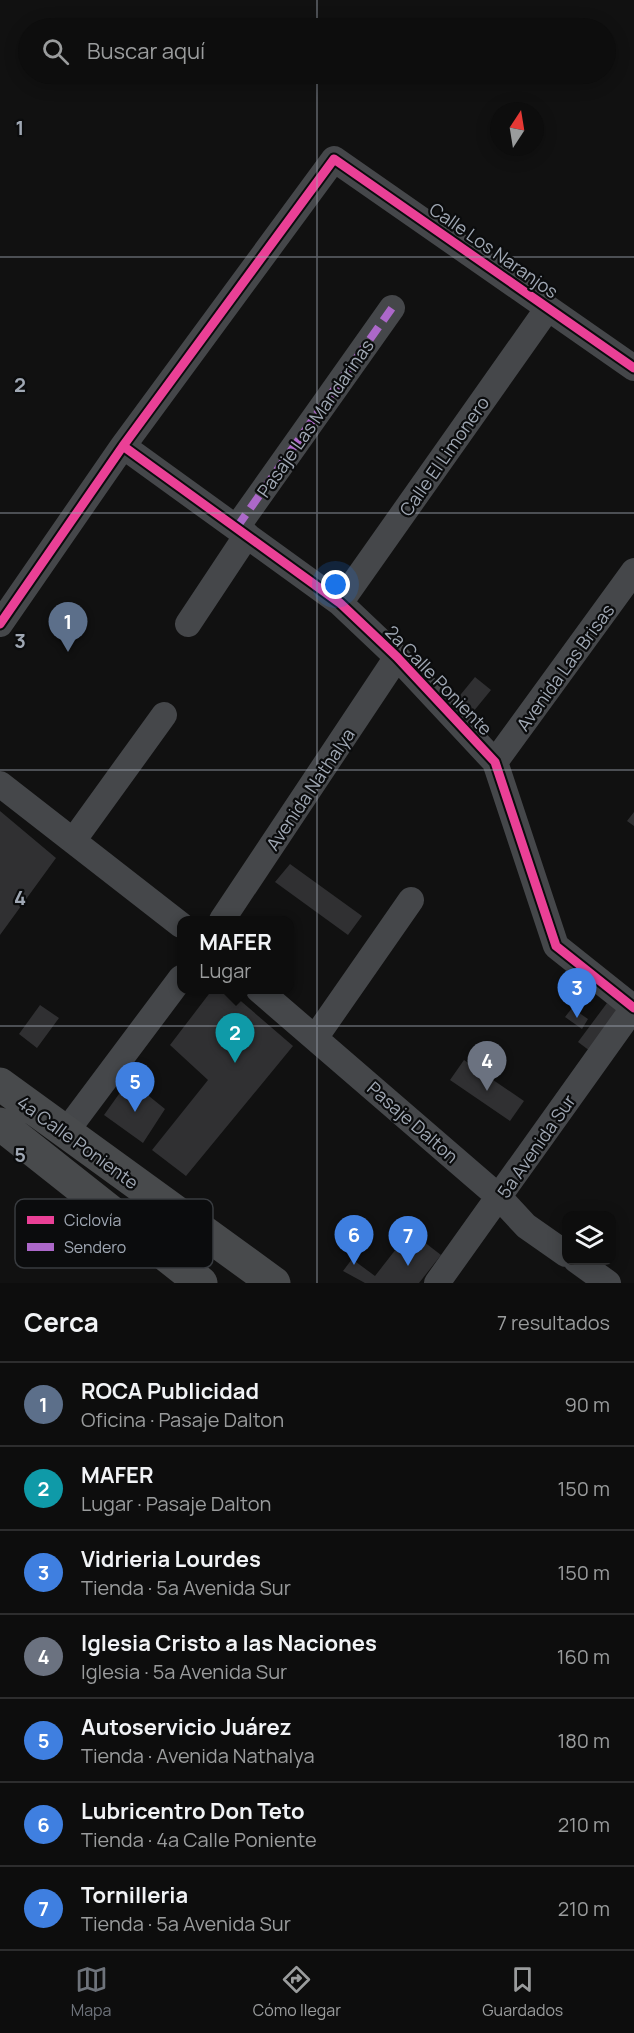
<!DOCTYPE html>
<html lang="es">
<head>
<meta charset="utf-8">
<style>
  body { margin:0; font-family:Manrope,sans-serif; background:#161616; color:#f1f3f6 }
  .controls { position:absolute; right:18px; bottom:18px; display:grid; overflow:hidden; border-radius:12px; box-shadow:0 3px 15px #0003 }
  .controls button { width:54px; height:54px; display:grid; place-items:center; padding:0; border:0; border-bottom:2px solid #2d2d2e; background:#0d0d0d; color:#f1f3f6; font:30px sans-serif }
  .compass { position:absolute; left:490px; top:102px; width:54px; height:54px; border-radius:50%; background:#0d0d0d; box-shadow:0 3px 15px #0003; rotate:12deg }
  .you { position:absolute; left:336px; top:585px; width:21px; height:21px; margin:-15px; border:4px solid #fff; border-radius:50%; background:#1a73e8; box-shadow:0 0 0 9px #1a73e833 }
  .badge { display:grid; place-items:center; width:39px; height:39px; border-radius:50%; background:#6e737b; color:#fff; font-size:20px; font-weight:700 }
  .pin { position:absolute; translate:-50% -50px; filter:drop-shadow(0 2px 3px #0008) }
  .pin::after { content:''; position:absolute; top:32px; width:21px; height:18px; background:inherit; clip-path:polygon(0 0,100% 0,50% 100%) }
  .popup { position:absolute; left:177px; top:916px; width:117px; height:78px; box-sizing:border-box; display:grid; place-content:center; border-radius:12px; background:#0d0d0d; filter:drop-shadow(0 2px 4px #0005); font-size:20px; white-space:nowrap; color:#9a9c9d }
  .popup b { font-size:22px; color:#f1f3f6 }
  .popup::after { content:''; position:absolute; left:50%; top:100%; margin-left:-12px; border:12px solid transparent; border-top-color:#0d0d0d }
  .list { margin:0; padding:0; list-style:none }
  h2 { display:flex; justify-content:space-between; align-items:center; height:78px; margin:0; padding:0 24px; font-size:26px }
  h2 small { font-size:20px; font-weight:400; color:#9a9c9d }
  .list li { display:grid; grid-template-columns:39px 1fr auto; gap:18px; align-items:center; box-sizing:border-box; height:84px; padding:0 24px; border-top:2px solid #2d2d2e }
  .list b { display:block; font-size:22px; white-space:nowrap }
  .list p { margin:0; font-size:20px; white-space:nowrap; color:#9a9c9d }
  .list em { font-size:20px; font-style:normal; color:#9a9c9d }
  .icon { flex:none; width:33px; height:33px; fill:none; stroke:currentColor; stroke-width:2; stroke-linecap:round; stroke-linejoin:round }
  .map { position:relative; flex:none; width:634px; height:1283px; overflow:hidden }
  .search { position:absolute; background:#0d0d0d; box-shadow:0 3px 15px #0003; left:18px; right:18px; top:18px; height:66px; display:flex; align-items:center; gap:15px; box-sizing:border-box; padding:0 21px; border-radius:33px; color:#9a9c9d; font-size:22px }
  .sheet { height:666px; background:#0d0d0d }
  nav { display:flex; justify-content:space-around; align-items:center; box-sizing:border-box; height:84px; border-top:2px solid #2d2d2e; background:#0d0d0d; font-size:16px; color:#9a9c9d }
  nav a { display:grid; justify-items:center; gap:3px }
  nav .on { color:#6e737b }
  .map>svg:first-child { display:block }
  .building { fill:#303032 }
  .lines { fill:none; stroke-linecap:round; stroke-linejoin:round }
  .minor { stroke:#45474a; stroke-width:26 }
  .trunk { stroke:#484a4c; stroke-width:33 }
  .quiet { stroke:#ac68c9; stroke-width:8; stroke-dasharray:15 8; stroke-linecap:butt }
  .cycleway-casing { stroke:#0b0c0d; stroke-width:13 }
  .cycleway { stroke:#ea4096; stroke-width:9 }
  .grid { fill:none; stroke:#a0a8b4; stroke-width:1.5; stroke-opacity:0.55 }
  .labels { text-anchor:middle; dominant-baseline:central; stroke-width:4.5; stroke-linejoin:round; paint-order:stroke }
  .street-label { font-size:18px; fill:#a0a8b4; stroke:#0b0c0d }
  .key { fill:#0b0c0d; stroke:#383b3f; stroke-width:1.5 }
  .key-label { font-size:16px; fill:#a0a8b4 }
  .grid-label { font-size:20px; text-anchor:middle; font-weight:bold; fill:#a0a8b4; stroke:#0b0c0d; stroke-width:4.5; stroke-linejoin:round; paint-order:stroke }
</style>
</head>
<body>
<div class="map">
<svg width="634" height="1283" viewBox="0 0 634 1283">
  <rect width="100%" height="100%" fill="#111"/>
  <path class="building" d="M475 677 491 690 473 712 457 699Z
    M0 811 56 858 0 935Z
    M634 812V826L627 821Z
    M290 864 362 916 348 935 275 882Z
    M212 990H228L293 1046 186 1176 152 1150 208 1080 170 1045Z
    M607 1003 623 1014 594 1054 578 1042Z
    M40 1005 59 1018 37 1048 19 1034Z
    M572 1008 588 1019 582 1029 565 1017Z
    M464 1060 524 1101 510 1121 450 1080Z
    M129 1080 165 1109 143 1143 104 1115Z
    M410 1231 441 1255 419 1283H365L343 1271 352 1259 375 1276Z"/>
  <g class="lines">
    <path class="minor" d="M123 446 340 603 397 657 495 762 556 946 634 1008
      M237 527 392 308
      M340 603 548 308
      M0 624 123 446 334 159 634 368
      M188 624 247 535
      M495 762 634 571
      M0 784 181 925
      M73 841 164 715
      M222 920 397 657
      M259 990 500 1198 526 1226 566 1254
      M315 1038 411 900
      M65 1133 181 978
      M576 1260 608 1283
      M437 1283 634 1007"/>
    <path class="trunk" d="M0 1084 274 1283
      M0 1124 201 1283"/>
    <path class="quiet" d="M237 527 392 308"/>
    <defs>
      <path id="cycleway" d="M123 446 340 603 397 657 495 762 556 946 634 1008
        M0 624 123 446 334 159 634 368"/>
    </defs>
    <use href="#cycleway" class="cycleway-casing"/>
    <use href="#cycleway" class="cycleway"/>
  </g>
  <path class="grid" d="M317 0V28M317 74V1283M0 257H634M0 513H634M0 770H634M0 1026H634"/>
  <g class="labels">
    <g class="street-label">
      <text transform="translate(494 250) rotate(35)">Calle Los Naranjos</text>
      <text transform="translate(315 418) rotate(-55)">Pasaje Las Mandarinas</text>
      <text transform="translate(444 456) rotate(-55)">Calle El Limonero</text>
      <text transform="translate(565 667) rotate(-54)">Avenida Las Brisas</text>
      <text transform="translate(439 680) rotate(46)">2a Calle Poniente</text>
      <text transform="translate(310 789) rotate(-56)">Avenida Nathalya</text>
      <text transform="translate(413 1122) rotate(41)">Pasaje Dalton</text>
      <text transform="translate(78 1142) rotate(36)">4a Calle Poniente</text>
      <text transform="translate(536 1146) rotate(-55)">5a Avenida Sur</text>
    </g>
  </g>
  <rect x="15" y="1199" width="198" height="69" rx="9" class="key"/>
  <rect x="27" y="1216" width="27" height="8" fill="#ea4096"/>
  <rect x="27" y="1243" width="27" height="8" fill="#ac68c9"/>
  <g class="key-label">
    <text x="64" y="1226">Ciclovía</text>
    <text x="64" y="1253">Sendero</text>
  </g>
  <g class="grid-label">
    <text x="20" y="135">1</text>
    <text x="20" y="392">2</text>
    <text x="20" y="648">3</text>
    <text x="20" y="905">4</text>
    <text x="20" y="1162">5</text>
  </g>
</svg>
<div class="controls">
<button><svg class="icon" aria-label="layers" viewBox="0 0 24 24"><path d="M12 4l9 5-9 5-9-5zM3 14l9 5 9-5"/></svg></button>
</div>
<svg class="compass" viewBox="-18 -18 36 36"><path d="M0-13l5 13h-10z" fill="#e53935"/><path d="M0 13l5-13h-10z" fill="#9a9c9d"/></svg>
<div class="you"></div>
<div class="pin badge" style="left:68px;top:652px;background:#5c6f8a">1</div>
<div class="pin badge" style="left:235px;top:1063px;background:#0f9aa8">2</div>
<div class="popup"><b>MAFER</b>Lugar</div>
<div class="pin badge" style="left:577px;top:1018px;background:#3f7fe0">3</div>
<div class="pin badge" style="left:487px;top:1091px;background:#6b7280">4</div>
<div class="pin badge" style="left:135px;top:1112px;background:#3f7fe0">5</div>
<div class="pin badge" style="left:354px;top:1265px;background:#3f7fe0">6</div>
<div class="pin badge" style="left:408px;top:1266px;background:#3f7fe0">7</div>
<div class="search"><svg class="icon" aria-label="search" viewBox="0 0 24 24"><circle cx="10" cy="10" r="6"/><path d="M15 15l6 6"/></svg>Buscar aquí</div>
</div>
<section class="sheet">
<h2>Cerca<small>7 resultados</small></h2>
<ul class="list">
<li><span class="badge" style="background:#5c6f8a">1</span><div><b>ROCA Publicidad</b><p>Oficina · Pasaje Dalton</p></div><em>90 m</em></li>
<li><span class="badge" style="background:#0f9aa8">2</span><div><b>MAFER</b><p>Lugar · Pasaje Dalton</p></div><em>150 m</em></li>
<li><span class="badge" style="background:#3f7fe0">3</span><div><b>Vidrieria Lourdes</b><p>Tienda · 5a Avenida Sur</p></div><em>150 m</em></li>
<li><span class="badge" style="background:#6b7280">4</span><div><b>Iglesia Cristo a las Naciones</b><p>Iglesia · 5a Avenida Sur</p></div><em>160 m</em></li>
<li><span class="badge" style="background:#3f7fe0">5</span><div><b>Autoservicio Juárez</b><p>Tienda · Avenida Nathalya</p></div><em>180 m</em></li>
<li><span class="badge" style="background:#3f7fe0">6</span><div><b>Lubricentro Don Teto</b><p>Tienda · 4a Calle Poniente</p></div><em>210 m</em></li>
<li><span class="badge" style="background:#3f7fe0">7</span><div><b>Tornilleria</b><p>Tienda · 5a Avenida Sur</p></div><em>210 m</em></li>
</ul>
</section>
<nav>
<a class="on"><svg class="icon" aria-label="map" viewBox="0 0 24 24"><path d="M3 6l6-2 6 2 6-2v14l-6 2-6-2-6 2zM9 4v14M15 6v14"/></svg>Mapa</a>
<a><svg class="icon" aria-label="directions" viewBox="0 0 24 24"><path d="M12 3l9 9-9 9-9-9zM9 14v-3h6M13 9l2 2-2 2"/></svg>Cómo llegar</a>
<a><svg class="icon" aria-label="saved" viewBox="0 0 24 24"><path d="M7 4h10v16l-5-4-5 4z"/></svg>Guardados</a>
</nav>
</body>
</html>
